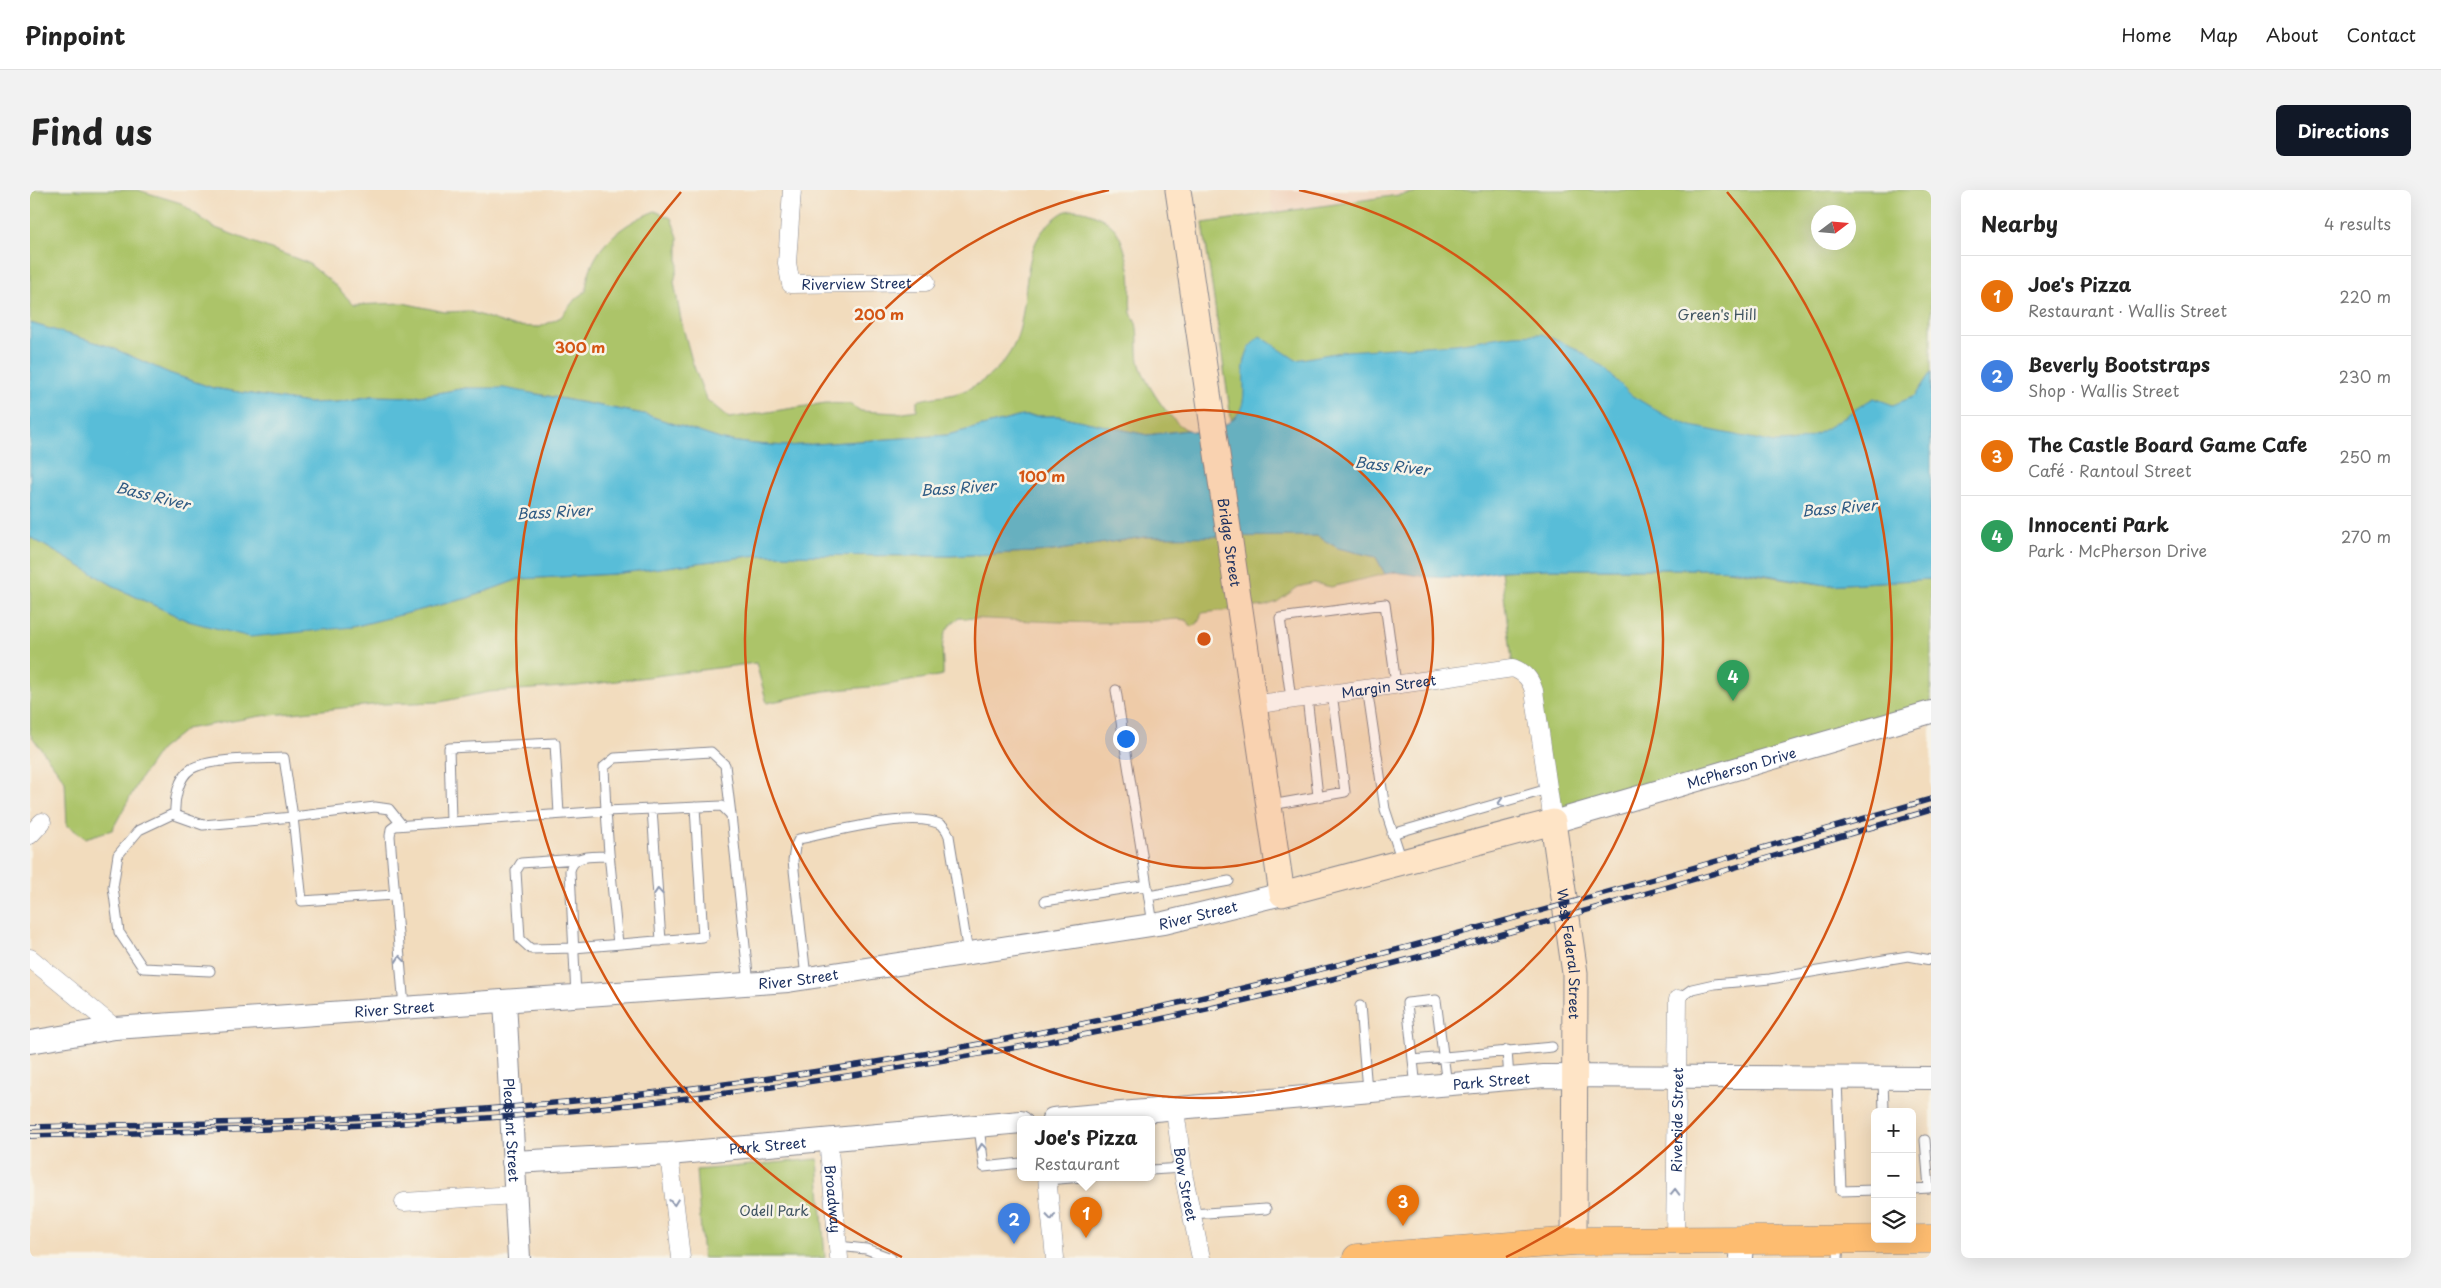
<!DOCTYPE html>
<html lang="en">
<head>
<meta charset="utf-8">
<style>
  body { margin:0; font-family:"Playpen Sans",sans-serif; background:#f2f2f2; color:#222 }
  .controls { position:absolute; right:15px; bottom:15px; display:grid; overflow:hidden; border-radius:8px; box-shadow:0 5px 20px #0002 }
  .controls button { width:45px; height:45px; display:grid; place-items:center; padding:0; border:0; border-bottom:1px solid #e0e0e0; background:#fff; color:#222; font:25px sans-serif }
  .compass { position:absolute; left:1781px; top:15px; width:45px; height:45px; border-radius:50%; background:#fff; box-shadow:0 5px 20px #0002; rotate:74deg }
  .you { position:absolute; left:1095px; top:548px; width:18px; height:18px; margin:-12px; border:4px solid #fff; border-radius:50%; background:#1a73e8; box-shadow:0 0 0 8px #1a73e833 }
  .badge { display:grid; place-items:center; width:32px; height:32px; border-radius:50%; background:#111827; color:#fff; font-size:16px; font-weight:700 }
  .pin { position:absolute; translate:-50% -41px; filter:drop-shadow(0 1px 2px #0008) }
  .pin::after { content:''; position:absolute; top:26px; width:18px; height:15px; background:inherit; clip-path:polygon(0 0,100% 0,50% 100%) }
  .popup { position:absolute; left:987px; top:926px; width:138px; height:65px; box-sizing:border-box; display:grid; place-content:center; border-radius:8px; background:#fff; filter:drop-shadow(0 1px 4px #0005); font-size:16px; white-space:nowrap; color:#767676 }
  .popup b { font-size:19px; color:#222 }
  .popup::after { content:''; position:absolute; left:50%; top:100%; margin-left:-10px; border:10px solid transparent; border-top-color:#fff }
  .list { margin:0; padding:0; list-style:none }
  h2 { display:flex; justify-content:space-between; align-items:center; height:65px; margin:0; padding:0 20px; font-size:21px }
  h2 small { font-size:16px; font-weight:400; color:#767676 }
  .list li { display:grid; grid-template-columns:32px 1fr auto; gap:15px; align-items:center; box-sizing:border-box; height:80px; padding:0 20px; border-top:1px solid #e0e0e0 }
  .list b { display:block; font-size:19px; white-space:nowrap }
  .list p { margin:0; font-size:16px; white-space:nowrap; color:#767676 }
  .list em { font-size:16px; font-style:normal; color:#767676 }
  .icon { flex:none; width:28px; height:28px; fill:none; stroke:currentColor; stroke-width:2; stroke-linecap:round; stroke-linejoin:round }
  .map { position:relative; flex:none; width:1901px; height:1068px; overflow:hidden; border-radius:8px }
  header { display:flex; align-items:center; gap:30px; box-sizing:border-box; height:70px; padding:0 25px; background:#fff; border-bottom:1px solid #e0e0e0 }
  header strong { font-size:24px }
  nav { display:flex; gap:28px; margin-inline-start:auto; font-size:18px }
  .intro { display:flex; align-items:center; justify-content:space-between; box-sizing:border-box; height:120px; padding:0 30px }
  h1 { margin:0; font-size:35px }
  .button { padding:12px 22px; border-radius:8px; background:#111827; color:#fff; font-size:18px; font-weight:700 }
  main { display:flex; gap:30px; padding:0 30px }
  aside { flex:1; background:#fff; border-radius:8px; box-shadow:0 5px 20px #0002 }
  .map>svg:first-child { display:block }
  .built { fill:#f2d4be }
  .green { fill:#acc469; stroke:#647a64; fill-rule:evenodd }
  .water { fill:#59bdd8; stroke:#3a769b }
  .lines { fill:none; stroke-linecap:round; stroke-linejoin:round }
  .service-casing { stroke:#86868e; stroke-width:11 }
  .minor-casing { stroke:#86868e; stroke-width:19 }
  .tertiary-casing { stroke:#86868e; stroke-width:24 }
  .secondary-casing { stroke:#86868e; stroke-width:27 }
  .trunk-casing { stroke:#86868e; stroke-width:29 }
  .service { stroke:#fff; stroke-width:9 }
  .minor { stroke:#fff; stroke-width:18 }
  .tertiary { stroke:#fff; stroke-width:22 }
  .secondary { stroke:#fee4c6; stroke-width:25 }
  .trunk { stroke:#fdbc70; stroke-width:28 }
  .rail-casing { stroke:#1b2f5e; stroke-width:5.5 }
  .rail { stroke:#f7f3e8; stroke-width:4; stroke-dasharray:11; stroke-linecap:butt }
  .oneway { stroke:#8d97ae }
  .ring { fill:none; stroke:#d45514; stroke-width:2.5 }
  .labels { text-anchor:middle; dominant-baseline:central; stroke-width:5; stroke-linejoin:round; paint-order:stroke }
  .street-label { font-size:14px; fill:#1b2f5e; stroke:#f7f3e8 }
  .park-label { font-size:14px; fill:#3f5461; stroke:#f7f3e8 }
  .water-label { font-size:15px; font-style:italic; fill:#2e5a83; stroke:#f7f3e8 }
  .centre { fill:#d45514; stroke:#f7f3e8; stroke-width:2.5 }
  .ring-label { font-size:15px; text-anchor:middle; font-weight:bold; fill:#d45514; stroke:#f7f3e8; stroke-width:5; stroke-linejoin:round; paint-order:stroke }
</style>
</head>
<body>
<header>
<strong>Pinpoint</strong>
<nav><a>Home</a><a>Map</a><a>About</a><a>Contact</a></nav>
</header>
<div class="intro"><h1>Find us</h1><a class="button">Directions</a></div>
<main>
<div class="map">
<svg width="1901" height="1068" viewBox="0 0 1901 1068">
  <rect width="100%" height="100%" fill="#f7f3e8"/>
  <filter id="ink" filterUnits="userSpaceOnUse"><feTurbulence type="fractalNoise" baseFrequency=".02" numOctaves="2"/><feDisplacementMap in="SourceGraphic" scale="10" xChannelSelector="R" yChannelSelector="G"/><feConvolveMatrix kernelMatrix="1 2 1 2 8 2 1 2 1" color-interpolation-filters="sRGB"/></filter>
  <filter id="wash" filterUnits="userSpaceOnUse"><feTurbulence type="fractalNoise" baseFrequency=".0096" numOctaves="4" result="noise"/><feDisplacementMap in="SourceGraphic" scale="20" xChannelSelector="R" yChannelSelector="G"/><feGaussianBlur stdDeviation="1.12" result="paint"/><feColorMatrix in="noise" values="0 0 0 0 0 0 0 0 0 0 0 0 0 0 0 0 0 1.4 0 .05"/><feComposite in="paint" operator="in"/></filter>
  <g filter="url(#wash)">
    <rect width="100%" height="100%" fill="#f2dcbd"/>
    <path class="built" d="M1239 0H1403L1243 23Z"/>
    <path class="green" d="M0 0H108L151 13 183 37 278 73 304 94 324 115 373 113 415 122 438 121 483 136 510 137 531 127 546 108 556 101C558 61 589 35 625 21L641 28 648 47V76L644 92 651 130 662 171 676 209 699 228 796 213 819 214 831 221 867 223 887 220V211C899 207 909 207 920 205 945 200 970 181 982 159 1001 125 989 69 1014 39 1018 34 1028 25 1034 22 1050 15 1078 28 1087 42 1094 53 1097 69 1100 82 1102 95 1099 111 1101 123 1102 126 1105 129 1106 133 1109 145 1107 158 1109 171 1113 190 1140 233 1158 240L1117 245 1029 226H992L917 245 757 256 724 254 693 250 614 224 508 204 436 198 384 207 342 206 308 212 278 213 183 198 139 183 78 156 0 133Z
      M1403 0H1901V210L1756 267 1203 242 1173 33ZM1788 22H1818V52H1788Z
      M1251 345 1287 346 1308 358 1346 367 1355 384 1301 397 1284 393 1268 397 1247 412 1235 416 1172 423 1168 433 1162 437 1156 430 1147 429C1074 437 1002 430 929 428 906 442 914 463 913 485L851 496 794 501 737 513 726 473 547 496 458 502 410 512 353 514 231 526 156 539 130 560 110 589 82 640 55 648 37 635 35 591 0 544V347L89 399 158 431 322 437 438 408 489 389 584 384 728 365 920 366 1023 361 1114 347Z
      M1517 379H1691L1797 395 1901 389V522L1523 632 1504 501 1483 478 1471 381Z
      M788 969 795 1068H673L666 980Z"/>
    <path class="water" d="M0 133 78 156 139 183 183 198 278 213 308 212 342 206 384 207 436 198H474L614 224 693 250 724 254 757 256 917 245 992 226H1029L1117 245 1158 240C1168 244 1179 242 1188 238 1238 218 1193 176 1230 146L1266 170 1316 161 1426 154 1483 145 1512 144 1545 158 1575 179 1601 205 1634 225 1661 236 1745 253C1788 254 1810 226 1844 208L1863 215 1885 206 1901 182V389L1797 395 1707 380 1676 379H1517L1471 381 1432 387H1396L1366 382 1355 384 1346 367 1308 358 1287 346 1114 347 1023 361 920 366 728 365 584 384 489 389 438 408 322 437 220 447 158 431 89 399 0 347Z"/>
  </g>
  <g filter="url(#ink)">
    <g class="lines">
      <defs>
        <path id="service" d="M1337 498 1355 619 1372 671
          M1086 500 1123 734
          M1277 507 1288 606
          M1261 509 1250 428 1355 414 1366 494
          M254 568 263 627 173 635 145 625C144 611 148 587 161 579 179 568 231 569 254 568Z
          M1241 615 1315 602 1302 503
          M622 619 631 751
          M145 623 109 640 88 665 83 697 89 742 113 778 180 781
          M421 631 419 558 525 553 529 624
          M1362 644 1518 599
          M579 663 588 754
          M547 669 491 673 486 681 490 749 501 759 544 758 673 747 665 617
          M364 705 272 711 263 627 345 617 359 619 371 634
          M1119 706 1199 691
          M1015 711 1117 695
          M776 787 763 671 765 657 769 649C799 643 888 618 913 636 915 638 918 643 919 646L938 763
          M546 806 540 681C543 664 562 667 576 666L579 663 576 621 692 616 701 625 719 794
          M1648 809 1662 799 1684 794 1740 789 1878 766 1901 770
          M1330 816 1337 900
          M374 818 360 646 361 639 365 636 576 621 574 577 585 568 681 562 695 575 701 625
          M1477 860 1479 889
          M1383 870 1522 857
          M1853 888 1854 922
          M1807 889 1811 1001 1845 1000
          M1386 898 1377 813 1406 810 1417 895
          M949 937 954 977 991 973
          M1121 980 1152 978
          M1017 990 1053 987
          M1882 999 1899 998 1895 950
          M1161 1024 1236 1019
          M808 1056 836 1059 861 1068
          M1808 1068 1809 1052"/>
        <g id="minor">
          <path id="s1" d="M762 0 757 73 761 94 896 92"/>
          <path id="s2" d="M1222 515 1483 478C1495 483 1500 488 1504 501L1523 632"/>
          <path d="M0 645 12 632"/>
          <path d="M0 768 85 838"/>
          <path id="s3" d="M1145 920 1154 988 1171 1068"/>
          <path id="s4" d="M798 949 809 1068"/>
          <path d="M639 964 651 1068"/>
          <path d="M1017 987 1025 1068"/>
          <path d="M374 1012 485 1005"/>
          <path id="s5" d="M1645 1051 1648 809"/>
        </g>
        <g id="tertiary">
          <path id="s6" d="M1523 632 1901 522"/>
          <path id="s7" d="M475 811 489 1068"/>
          <path id="s8" d="M0 852 85 838 758 791 1134 733 1252 704"/>
          <path id="s9" d="M1023 929 1514 886 1901 888"/>
          <path id="s10" d="M483 972 639 964 991 932"/>
          <path d="M1711 1068 1712 1050"/>
        </g>
        <g id="secondary">
          <path id="s11" d="M1148 0 1252 704 1523 632 1545 783 1544 1051"/>
        </g>
        <path id="trunk" d="M1327 1068 1544 1051 1901 1049"/>
      </defs>
      <use href="#service" class="service-casing"/>
      <use href="#minor" class="minor-casing"/>
      <use href="#tertiary" class="tertiary-casing"/>
      <use href="#secondary" class="secondary-casing"/>
      <use href="#trunk" class="trunk-casing"/>
      <use href="#service" class="service"/>
      <use href="#minor" class="minor"/>
      <use href="#tertiary" class="tertiary"/>
      <use href="#secondary" class="secondary"/>
      <use href="#trunk" class="trunk"/>
      <defs>
        <path id="rail" d="M0 937C100 934 201 934 302 929 519 918 736 894 949 854 1272 795 1586 700 1901 609
          M0 946C165 941 331 938 496 925 673 910 851 883 1026 850 1322 795 1612 704 1901 620"/>
      </defs>
      <use href="#rail" class="rail-casing"/>
      <use href="#rail" class="rail"/>
    </g>
    <defs><path id="oneway-chevron" d="M-2-3.5L2.5 0L-2 3.5" fill="none" stroke-width="1.6" stroke-linecap="round" stroke-linejoin="round" transform="scale(1.25)"/></defs>
    <g class="oneway">
      <use href="#oneway-chevron" transform="translate(1471 613) rotate(164)"/>
      <use href="#oneway-chevron" transform="translate(628 702) rotate(-94)"/>
      <use href="#oneway-chevron" transform="translate(370 769) rotate(-95)"/>
      <use href="#oneway-chevron" transform="translate(952 957) rotate(-96)"/>
      <use href="#oneway-chevron" transform="translate(1645 1002) rotate(-89)"/>
      <use href="#oneway-chevron" transform="translate(644 1012) rotate(83)"/>
      <use href="#oneway-chevron" transform="translate(1021 1027) rotate(84)"/>
    </g>
  </g>
  <circle cx="1174" cy="449" r="229" fill="#d45514" fill-opacity=".12"/>
  <g class="ring">
    <circle cx="1174" cy="449" r="229"/>
    <path d="M1269 0A459 459 0 1 1 1079 0"/>
    <path d="M872 1067A688 688 0 0 1 651 2M1697 2A688 688 0 0 1 1476 1067"/>
  </g>
  <g class="labels">
    <g class="street-label">
      <text stroke="none"><textPath href="#s1" startOffset="160">Riverview Street</textPath></text>
      <text stroke="none"><textPath href="#s11" startOffset="356">Bridge Street</textPath></text>
      <text stroke="none"><textPath href="#s2" startOffset="138">Margin Street</textPath></text>
      <text stroke="none"><textPath href="#s6" startOffset="196">McPherson Drive</textPath></text>
      <text stroke="none"><textPath href="#s8" startOffset="1176">River Street</textPath></text>
      <text stroke="none"><textPath href="#s11" startOffset="1125">West Federal Street</textPath></text>
      <text stroke="none"><textPath href="#s8" startOffset="771">River Street</textPath></text>
      <text stroke="none"><textPath href="#s8" startOffset="366">River Street</textPath></text>
      <text stroke="none"><textPath href="#s9" startOffset="440">Park Street</textPath></text>
      <text stroke="none"><textPath href="#s5" startOffset="121">Riverside Street</textPath></text>
      <text stroke="none"><textPath href="#s7" startOffset="129">Pleasant Street</textPath></text>
      <text stroke="none"><textPath href="#s10" startOffset="255">Park Street</textPath></text>
      <text stroke="none"><textPath href="#s3" startOffset="75">Bow Street</textPath></text>
      <text stroke="none"><textPath href="#s4" startOffset="60">Broadway</textPath></text>
    </g>
    <g class="park-label">
      <text x="1687" y="124">Green's Hill</text>
      <text x="744" y="1020">Odell Park</text>
    </g>
    <g class="water-label">
      <text transform="translate(1362 275) rotate(6)">Bass River</text>
      <text transform="translate(928 297) rotate(-4)">Bass River</text>
      <text transform="translate(123 305) rotate(14)">Bass River</text>
      <text transform="translate(1809 317) rotate(-5)">Bass River</text>
      <text transform="translate(524 321) rotate(-3)">Bass River</text>
    </g>
  </g>
  <circle cx="1174" cy="449" r="8" class="centre"/>
  <g class="ring-label">
    <text x="849" y="130">200 m</text>
    <text x="550" y="163">300 m</text>
    <text x="1012" y="292">100 m</text>
  </g>
</svg>
<div class="controls">
<button>+</button>
<button>−</button>
<button><svg class="icon" aria-label="layers" viewBox="0 0 24 24"><path d="M12 4l9 5-9 5-9-5zM3 14l9 5 9-5"/></svg></button>
</div>
<svg class="compass" viewBox="-18 -18 36 36"><path d="M0-13l5 13h-10z" fill="#e53935"/><path d="M0 13l5-13h-10z" fill="#767676"/></svg>
<div class="you"></div>
<div class="pin badge" style="left:1056px;top:1048px;background:#e8710a">1</div>
<div class="popup"><b>Joe's Pizza</b>Restaurant</div>
<div class="pin badge" style="left:984px;top:1054px;background:#3f7fe0">2</div>
<div class="pin badge" style="left:1373px;top:1036px;background:#e8710a">3</div>
<div class="pin badge" style="left:1703px;top:511px;background:#2e9e5b">4</div>
</div>
<aside>
<h2>Nearby<small>4 results</small></h2>
<ul class="list">
<li><span class="badge" style="background:#e8710a">1</span><div><b>Joe's Pizza</b><p>Restaurant · Wallis Street</p></div><em>220 m</em></li>
<li><span class="badge" style="background:#3f7fe0">2</span><div><b>Beverly Bootstraps</b><p>Shop · Wallis Street</p></div><em>230 m</em></li>
<li><span class="badge" style="background:#e8710a">3</span><div><b>The Castle Board Game Cafe</b><p>Café · Rantoul Street</p></div><em>250 m</em></li>
<li><span class="badge" style="background:#2e9e5b">4</span><div><b>Innocenti Park</b><p>Park · McPherson Drive</p></div><em>270 m</em></li>
</ul>
</aside>
</main>
</body>
</html>
